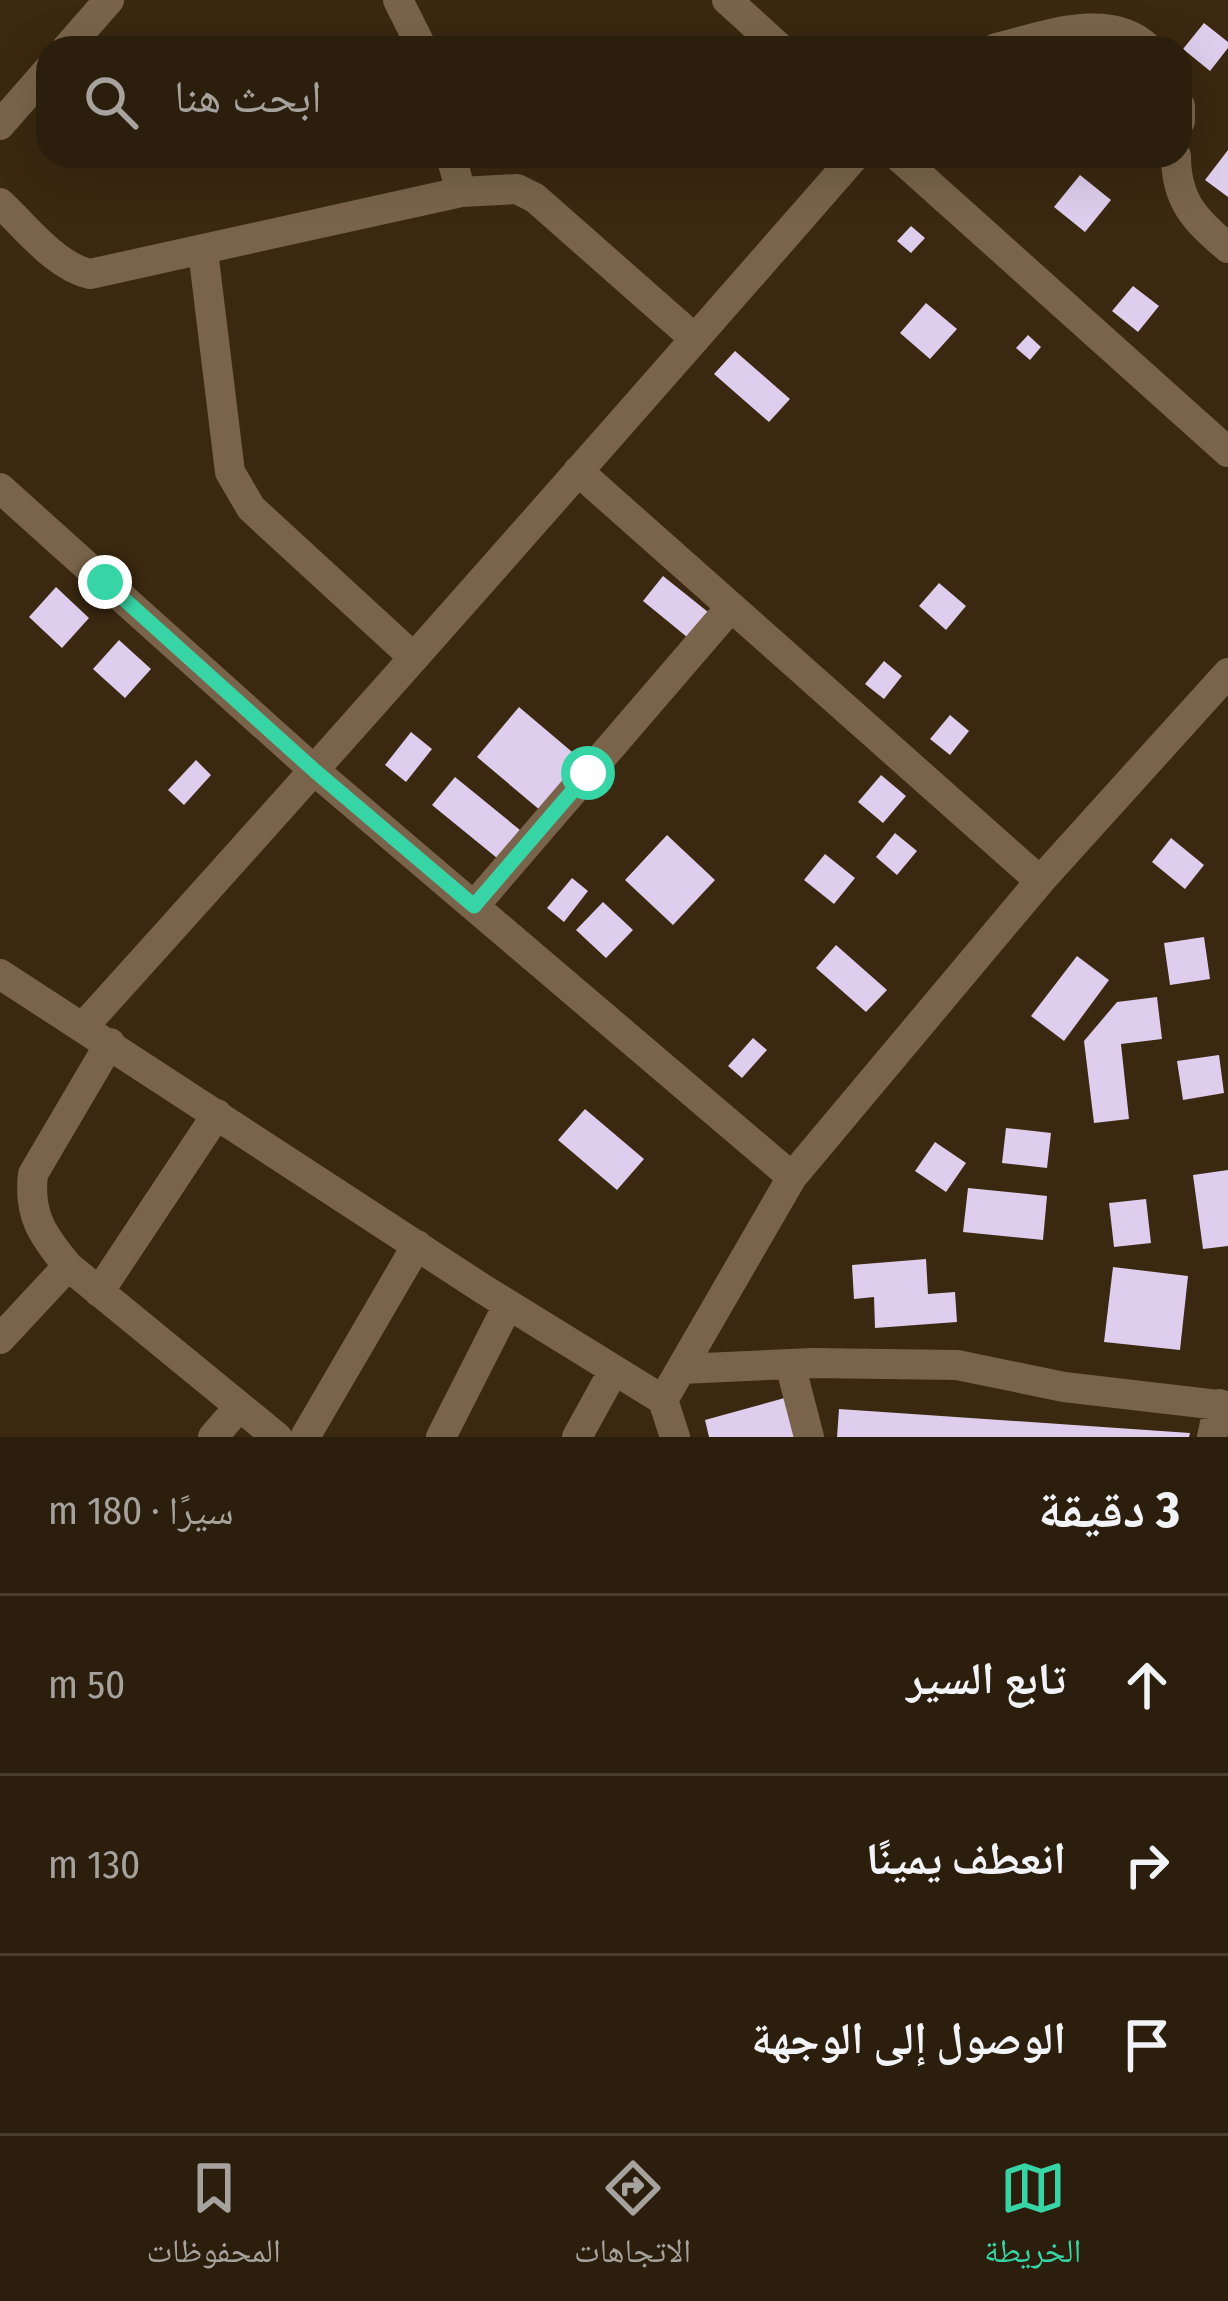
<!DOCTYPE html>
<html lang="ar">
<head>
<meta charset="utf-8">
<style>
  body { margin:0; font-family:"Fira Sans Condensed","Noto Naskh Arabic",sans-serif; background:#382b1a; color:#f1f3f6; direction:rtl }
  .stop { position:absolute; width:36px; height:36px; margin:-27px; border:9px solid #37d4a6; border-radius:50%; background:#fff }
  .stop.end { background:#37d4a6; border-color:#fff; box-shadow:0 3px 12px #0008 }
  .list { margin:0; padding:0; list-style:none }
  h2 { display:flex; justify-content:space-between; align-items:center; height:156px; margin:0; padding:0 48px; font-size:51px }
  h2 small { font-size:39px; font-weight:400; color:#a6a29d }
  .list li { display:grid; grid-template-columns:78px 1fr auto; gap:36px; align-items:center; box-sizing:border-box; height:180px; padding:0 48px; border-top:3px solid #483c2d }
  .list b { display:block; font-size:45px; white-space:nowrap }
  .list em { font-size:39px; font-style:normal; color:#a6a29d }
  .icon { flex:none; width:66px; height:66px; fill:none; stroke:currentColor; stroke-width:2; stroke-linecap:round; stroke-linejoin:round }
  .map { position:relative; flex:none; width:1228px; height:1437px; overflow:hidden; direction:ltr }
  .search { position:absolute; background:#2c1e0c; box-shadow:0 12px 48px #0002; left:36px; right:36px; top:36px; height:132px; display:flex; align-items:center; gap:30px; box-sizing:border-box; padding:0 42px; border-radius:36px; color:#a6a29d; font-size:45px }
  .sheet { height:696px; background:#2c1e0c }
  nav { display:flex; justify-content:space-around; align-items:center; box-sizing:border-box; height:168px; border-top:3px solid #483c2d; background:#2c1e0c; font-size:33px; color:#a6a29d }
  nav a { display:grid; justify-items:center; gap:6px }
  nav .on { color:#37d4a6 }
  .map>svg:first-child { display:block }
  .building { fill:#decdec }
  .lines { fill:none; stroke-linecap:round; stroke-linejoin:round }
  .minor { stroke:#79644b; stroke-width:30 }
  .route { stroke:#37d4a6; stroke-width:15 }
</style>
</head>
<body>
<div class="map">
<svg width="1228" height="1437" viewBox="0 0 1228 1437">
  <rect width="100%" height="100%" fill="#3a2810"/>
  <path class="building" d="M1204 23 1228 42V48L1210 71 1183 49Z
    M1228 150V197L1205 180Z
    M1080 175 1111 200 1085 232 1054 207Z
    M911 226 925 238 911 253 897 241Z
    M1133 286 1159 306 1138 332 1112 311Z
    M926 303 957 329 930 359 900 333Z
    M1028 335 1041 347 1030 360 1016 348Z
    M735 351 790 399 769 422 714 374Z
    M663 576 708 612 687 637 643 601Z
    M939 583 966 606 946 630 919 606Z
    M56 587 89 618 62 648 29 617Z
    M119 640 151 669 125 698 93 669Z
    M884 661 902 676 884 699 865 684Z
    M519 707 584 762 541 811 477 757Z
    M950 715 969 731 950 755 930 739Z
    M411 732 432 749 406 782 385 765Z
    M196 760 211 775 184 805 168 790Z
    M881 775 906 796 883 823 858 802Z
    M455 777 520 830 497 858 432 805Z
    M895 833 917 851 897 875 876 857Z
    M667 835 715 880 673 925 625 880Z
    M1171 838 1204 865 1185 889 1152 862Z
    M825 854 855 878 834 904 804 880Z
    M572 878 588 891 564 922 547 908Z
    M603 902 633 930 606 958 576 930Z
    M1204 937 1210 979 1170 985 1164 943Z
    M836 945 887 990 866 1012 816 968Z
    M1077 956 1109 980 1064 1041 1031 1016Z
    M1157 997 1162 1039 1121 1044 1129 1119 1094 1123 1084 1041 1117 1002Z
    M753 1038 767 1050 742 1078 728 1066Z
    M1219 1055 1224 1093 1183 1100 1177 1061Z
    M585 1109 644 1159 617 1190 558 1140Z
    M1006 1128 1051 1133 1047 1168 1002 1163Z
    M935 1142 966 1163 946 1192 915 1171Z
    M1228 1170V1246L1203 1249 1193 1175Z
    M968 1188 1047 1196 1043 1240 963 1232Z
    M1146 1199 1151 1243 1114 1247 1109 1203Z
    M926 1259 928 1294 955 1292 957 1322 875 1328 874 1297 854 1299 852 1265Z
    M1113 1267 1188 1276 1180 1350 1104 1342Z
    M788 1397 798 1437H709L705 1420Z
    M839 1409 1190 1433 1189 1437H837Z"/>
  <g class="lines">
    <path class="minor" d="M398 0 422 48
      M727 0 780 48
      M67 48 109 0
      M996 48C1042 37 1109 10 1148 48
      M1180 106V121
      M0 125 48 70
      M451 156 461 192
      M898 156 1228 452
      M1176 156C1176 201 1195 220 1228 248
      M0 203C25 226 56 267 90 274L461 192 517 189 535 198 695 339
      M203 251 230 472 251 508 412 656
      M578 471 1040 881
      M0 488 315 771 792 1177
      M474 906 731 607
      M0 974 483 1289 663 1400
      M84 1026C344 739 600 448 855 156
      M110 1043 33 1174C28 1215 43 1236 68 1266L277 1437
      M99 1292 217 1114
      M0 1339 68 1266
      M790 1364 809 1437
      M681 1369 812 1363 957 1365 1064 1387 1228 1406
      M213 1437 238 1408
      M305 1437 417 1245
      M441 1437 508 1305
      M577 1437 614 1370
      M675 1437 663 1400 792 1177 1040 881 1228 673
      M1212 1437 1219 1404"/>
  </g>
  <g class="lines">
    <path class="route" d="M105 582 315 771 474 906 588 773"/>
  </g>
</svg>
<div class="stop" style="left:588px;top:773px"></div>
<div class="stop end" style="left:105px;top:582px"></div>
<div class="search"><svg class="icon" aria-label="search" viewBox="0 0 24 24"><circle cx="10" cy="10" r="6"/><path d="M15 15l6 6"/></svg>ابحث هنا</div>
</div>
<section class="sheet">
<h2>3 دقيقة<small>سيرًا · 180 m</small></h2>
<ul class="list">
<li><svg class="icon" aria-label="ahead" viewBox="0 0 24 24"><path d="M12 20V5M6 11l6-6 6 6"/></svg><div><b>تابع السير</b></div><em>50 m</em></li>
<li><svg class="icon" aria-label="right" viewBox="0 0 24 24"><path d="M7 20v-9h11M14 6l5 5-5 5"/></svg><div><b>انعطف يمينًا</b></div><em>130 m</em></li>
<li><svg class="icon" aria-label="arrive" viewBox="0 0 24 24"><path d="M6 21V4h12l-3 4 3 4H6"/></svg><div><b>الوصول إلى الوجهة</b></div></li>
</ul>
</section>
<nav>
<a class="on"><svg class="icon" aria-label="map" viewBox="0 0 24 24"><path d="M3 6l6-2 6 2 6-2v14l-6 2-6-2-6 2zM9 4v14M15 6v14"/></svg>الخريطة</a>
<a><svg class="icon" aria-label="directions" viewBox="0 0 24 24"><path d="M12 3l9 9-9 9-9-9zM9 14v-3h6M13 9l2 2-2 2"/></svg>الاتجاهات</a>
<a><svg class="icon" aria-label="saved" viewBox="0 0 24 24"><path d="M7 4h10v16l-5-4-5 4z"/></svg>المحفوظات</a>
</nav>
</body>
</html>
